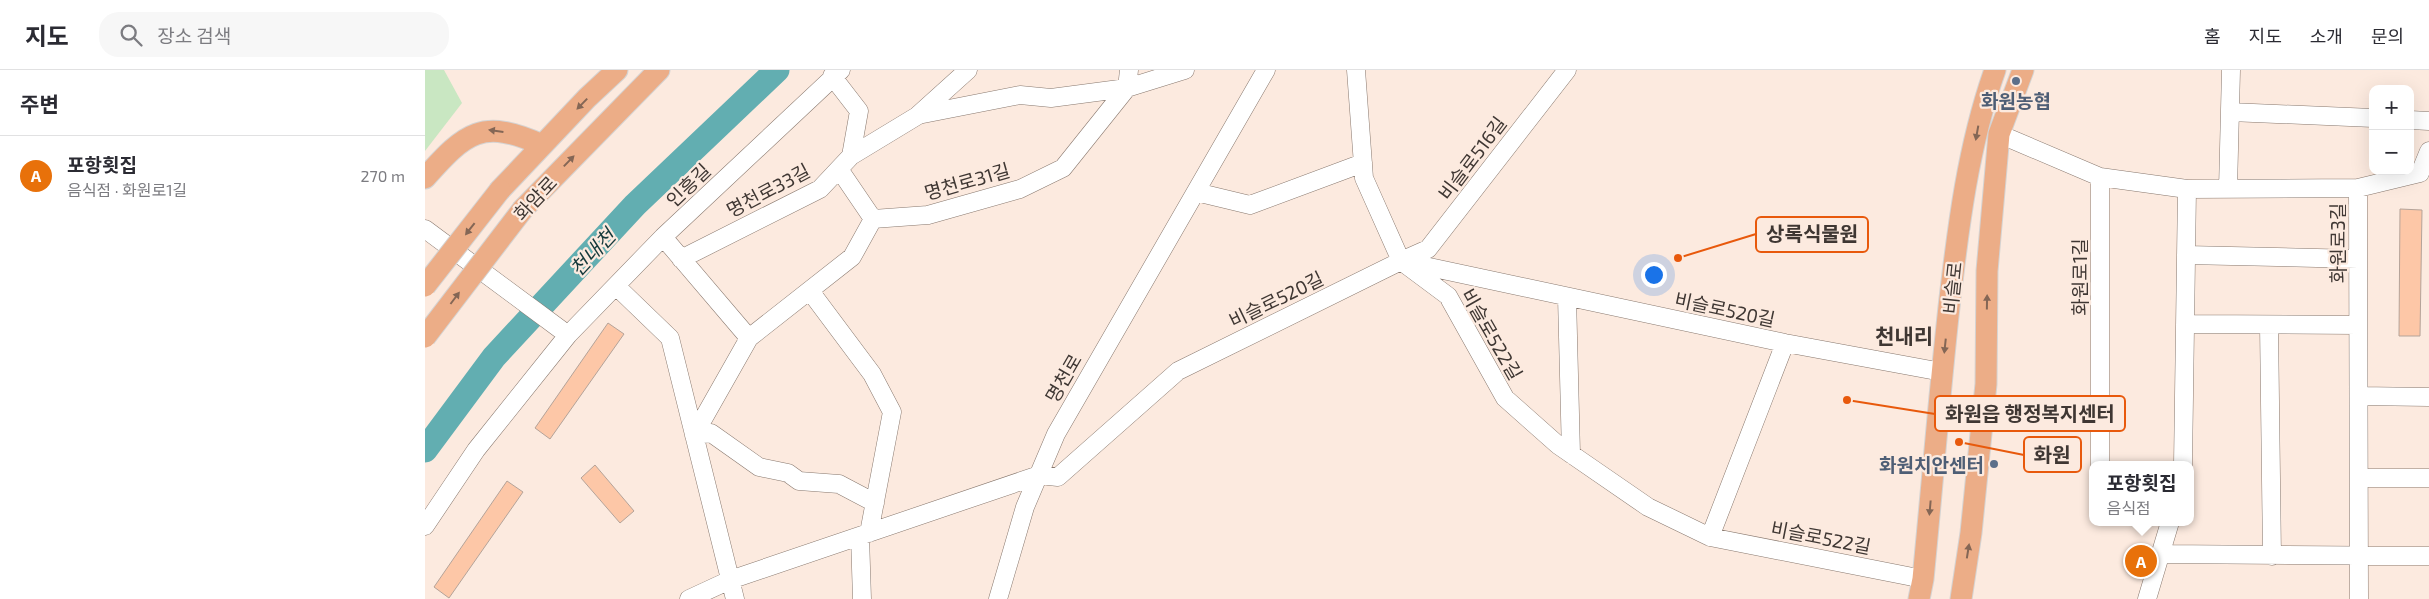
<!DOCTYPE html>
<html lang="ko">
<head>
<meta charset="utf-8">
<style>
  body { margin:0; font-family:"Exo 2","Noto Sans KR",sans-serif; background:#f7f7f7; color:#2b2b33 }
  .controls { position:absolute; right:15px; top:15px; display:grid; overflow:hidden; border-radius:10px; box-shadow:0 5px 20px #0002 }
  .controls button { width:45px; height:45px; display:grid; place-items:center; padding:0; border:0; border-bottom:1px solid #e1e1e2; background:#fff; color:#2b2b33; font:25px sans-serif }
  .you { position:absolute; left:1228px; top:204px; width:18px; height:18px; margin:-12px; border:4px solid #fff; border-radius:50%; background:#1a73e8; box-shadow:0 0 0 8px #1a73e833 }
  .badge { display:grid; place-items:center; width:32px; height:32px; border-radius:50%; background:#707d2a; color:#fff; font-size:16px; font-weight:700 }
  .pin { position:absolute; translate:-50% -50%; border:2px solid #fff; box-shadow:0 1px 5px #0006 }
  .popup { position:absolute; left:1664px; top:391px; width:105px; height:65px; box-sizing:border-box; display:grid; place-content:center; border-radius:10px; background:#fff; filter:drop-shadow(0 1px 4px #0005); font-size:16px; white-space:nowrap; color:#7c7c81 }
  .popup b { font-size:19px; color:#2b2b33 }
  .popup::after { content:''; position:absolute; left:50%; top:100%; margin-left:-10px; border:10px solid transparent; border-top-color:#fff }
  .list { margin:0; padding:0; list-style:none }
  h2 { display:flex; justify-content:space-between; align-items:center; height:65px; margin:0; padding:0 20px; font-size:21px }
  h2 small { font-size:16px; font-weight:400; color:#7c7c81 }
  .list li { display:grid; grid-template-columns:32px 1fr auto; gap:15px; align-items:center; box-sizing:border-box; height:80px; padding:0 20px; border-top:1px solid #e1e1e2 }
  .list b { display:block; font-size:19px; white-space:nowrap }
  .list p { margin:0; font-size:16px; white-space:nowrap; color:#7c7c81 }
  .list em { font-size:16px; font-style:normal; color:#7c7c81 }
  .icon { flex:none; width:28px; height:28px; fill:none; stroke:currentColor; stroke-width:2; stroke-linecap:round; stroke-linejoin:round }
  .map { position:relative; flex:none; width:2004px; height:529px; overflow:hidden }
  header { display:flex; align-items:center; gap:30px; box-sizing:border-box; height:70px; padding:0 25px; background:#fff; border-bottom:1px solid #e1e1e2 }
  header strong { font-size:24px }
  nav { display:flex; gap:28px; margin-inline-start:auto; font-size:18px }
  .search { width:350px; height:45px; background:#f7f7f7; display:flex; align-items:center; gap:12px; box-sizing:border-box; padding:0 18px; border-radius:20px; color:#7c7c81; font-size:19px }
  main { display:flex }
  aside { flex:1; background:#fff }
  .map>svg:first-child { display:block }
  .green { fill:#c9e7c2 }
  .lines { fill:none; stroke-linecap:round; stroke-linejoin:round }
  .river { stroke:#62aeb1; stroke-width:25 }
  .building { fill:#fdc7a7; stroke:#b4a399 }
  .minor-casing { stroke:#88786e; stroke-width:19 }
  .major-casing { stroke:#d5d3d2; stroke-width:23 }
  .minor { stroke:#fff; stroke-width:18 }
  .major { stroke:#ecad87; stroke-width:21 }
  .major-bridge-casing { stroke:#d5d3d2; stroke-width:23; stroke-linecap:butt }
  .major-bridge { stroke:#ecad87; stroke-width:21 }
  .oneway { fill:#846655 }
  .service-dot { fill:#5c6f8a; stroke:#fceadf; stroke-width:2 }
  .labels { text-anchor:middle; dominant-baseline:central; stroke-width:4.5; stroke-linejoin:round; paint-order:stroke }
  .service-label { font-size:19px; font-weight:bold; fill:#4e5e75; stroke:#fceadf }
  .street-label { font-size:19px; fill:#3f3733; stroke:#fceadf }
  .water-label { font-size:20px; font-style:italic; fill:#14393b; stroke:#fceadf }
  .quarter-label { font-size:21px; font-weight:bold; fill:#3f3733; stroke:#fceadf }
  .leader { fill:none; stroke:#e8590c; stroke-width:2 }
  .callout-dot { fill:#e8590c; stroke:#fceadf; stroke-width:2 }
  .callout { fill:#fceadf; stroke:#e8590c; stroke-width:2 }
  .callout-label { font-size:20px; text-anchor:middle; font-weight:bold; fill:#3f3733 }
</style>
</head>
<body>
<header>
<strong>지도</strong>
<div class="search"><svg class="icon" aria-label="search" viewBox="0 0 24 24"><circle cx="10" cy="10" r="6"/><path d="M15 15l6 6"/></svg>장소 검색</div>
<nav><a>홈</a><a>지도</a><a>소개</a><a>문의</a></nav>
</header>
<main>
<aside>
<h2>주변<small></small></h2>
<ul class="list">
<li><span class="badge" style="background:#e8710a">A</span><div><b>포항횟집</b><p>음식점 · 화원로1길</p></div><em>270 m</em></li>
</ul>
</aside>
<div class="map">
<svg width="2004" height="529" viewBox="0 0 2004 529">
  <rect width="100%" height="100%" fill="#fceadf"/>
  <path class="green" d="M0 0H19L37 33 0 81Z"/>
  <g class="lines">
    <path class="river" d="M0 380 69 287 210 135 352 0"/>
  </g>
  <path class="building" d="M1975 139 1997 140 1995 266H1974Z
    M183 253 199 264 125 369 110 358Z
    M170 395 209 441 195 453 156 408Z
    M82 411 98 422 24 528 9 517Z"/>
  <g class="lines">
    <defs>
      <path id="minor" d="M931 0 939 108 976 191 1023 226 1080 328 1133 375 1223 437 1285 467 1498 509
        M407 6 434 41 426 86
        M1805 42 1948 48
        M493 45 595 25 626 28 702 18 704 0
        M1985 50 2004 51
        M1574 64 1675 107 1762 119 1758 395
        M414 99 448 149
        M1675 107V395
        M1933 118 1934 529
        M1762 119 1933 118 1995 103 2004 81
        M1803 119 1806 0
        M771 122 825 135 938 93
        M0 159 143 265
        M238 167 324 268
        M1761 185 1933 189
        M256 189 395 119 426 86 492 46 543 0
        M976 191 1003 179 1142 0
        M191 216 245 268 310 529
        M385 221 447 304 467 342 444 463
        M1142 227 1146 384
        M1760 254 1933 255
        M1844 255 1847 486
        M1934 326 2004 327
        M269 365 324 268 427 187 448 149 503 145 595 119 638 98 702 18 760 0
        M269 365 286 363 334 397 363 403 374 411 414 414 450 433
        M1934 408H2004
        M0 456 51 380 143 265 238 167 416 0
        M435 466 437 529
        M1285 467 1360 273
        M1736 484 2004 486
        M264 529 305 510 614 405 633 407 753 301 976 191 1360 273 1517 302
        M573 529 600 437 631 364 841 0
        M1722 529 1745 452"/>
      <path id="major" d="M0 108C41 62 57 48 117 75
        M75 120 162 28 192 0
        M98 139 234 0
        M1494 529 1498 509C1507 418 1514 328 1524 237 1533 158 1543 76 1570 0
        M1536 529 1546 463 1561 314 1562 201 1574 64 1598 0"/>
    </defs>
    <use href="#minor" class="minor-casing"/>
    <use href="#major" class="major-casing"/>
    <use href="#minor" class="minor"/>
    <use href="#major" class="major"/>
    <defs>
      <path id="major-bridge" d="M0 216 75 120
        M0 267 98 139"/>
    </defs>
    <use href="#major-bridge" class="major-bridge-casing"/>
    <use href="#major-bridge" class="major-bridge"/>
  </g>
  <defs><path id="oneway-solid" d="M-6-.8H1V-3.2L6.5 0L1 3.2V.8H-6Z" transform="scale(1.25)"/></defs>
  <g class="oneway">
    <use href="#oneway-solid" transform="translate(157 34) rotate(134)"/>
    <use href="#oneway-solid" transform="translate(71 61) rotate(-172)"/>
    <use href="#oneway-solid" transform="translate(1552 63) rotate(100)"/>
    <use href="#oneway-solid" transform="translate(144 91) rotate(-46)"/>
    <use href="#oneway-solid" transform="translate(45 159) rotate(128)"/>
    <use href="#oneway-solid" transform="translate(30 228) rotate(-53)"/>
    <use href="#oneway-solid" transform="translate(1562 232) rotate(-89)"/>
    <use href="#oneway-solid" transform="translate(1520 276) rotate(96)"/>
    <use href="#oneway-solid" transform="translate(1505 438) rotate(95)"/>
    <use href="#oneway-solid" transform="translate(1543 481) rotate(-81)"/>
  </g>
  <g class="service-dot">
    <circle cx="1591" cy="11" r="5"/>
    <circle cx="1569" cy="394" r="5"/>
  </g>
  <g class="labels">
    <g class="service-label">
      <text x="1591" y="30">화원농협</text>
      <text x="1559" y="394" text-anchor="end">화원치안센터</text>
    </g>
    <g class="street-label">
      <text transform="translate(1047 88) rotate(-53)">비슬로516길</text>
      <text transform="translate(542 111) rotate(-16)">명천로31길</text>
      <text transform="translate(263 115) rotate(-44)">인흥길</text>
      <text transform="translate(343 120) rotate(-28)">명천로33길</text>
      <text transform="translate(110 128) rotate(-47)">화암로</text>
      <text transform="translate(1912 173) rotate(-90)">화원로3길</text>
      <text transform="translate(1654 207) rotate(-90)">화원로1길</text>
      <text transform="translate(1527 218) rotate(-84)">비슬로</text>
      <text transform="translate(851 229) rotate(-26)">비슬로520길</text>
      <text transform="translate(1300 239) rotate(12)">비슬로520길</text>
      <text transform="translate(1067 264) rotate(60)">비슬로522길</text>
      <text transform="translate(638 308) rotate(-60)">명천로</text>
      <text transform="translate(1396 467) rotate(11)">비슬로522길</text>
    </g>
    <g class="water-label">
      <text transform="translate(167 182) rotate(-47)">천내천</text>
    </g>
    <g class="quarter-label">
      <text x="1479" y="265">천내리</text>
    </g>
  </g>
  <path class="leader" d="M1253 188L1331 164M1422 330L1510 344M1534 372L1599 385"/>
  <g class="callout-dot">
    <circle cx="1253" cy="188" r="5"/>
    <circle cx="1422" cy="330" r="5"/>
    <circle cx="1534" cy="372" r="5"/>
  </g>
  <g class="callout">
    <rect x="1331" y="147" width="112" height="35" rx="5"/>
    <rect x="1510" y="326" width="190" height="35" rx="5"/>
    <rect x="1599" y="367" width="57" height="35" rx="5"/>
  </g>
  <g class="callout-label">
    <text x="1387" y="171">상록식물원</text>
    <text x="1605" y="351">화원읍 행정복지센터</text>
    <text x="1627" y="392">화원</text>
  </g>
</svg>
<div class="controls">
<button>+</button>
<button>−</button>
</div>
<div class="you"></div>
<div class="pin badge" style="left:1716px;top:491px;background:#e8710a">A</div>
<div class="popup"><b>포항횟집</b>음식점</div>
</div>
</main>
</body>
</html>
